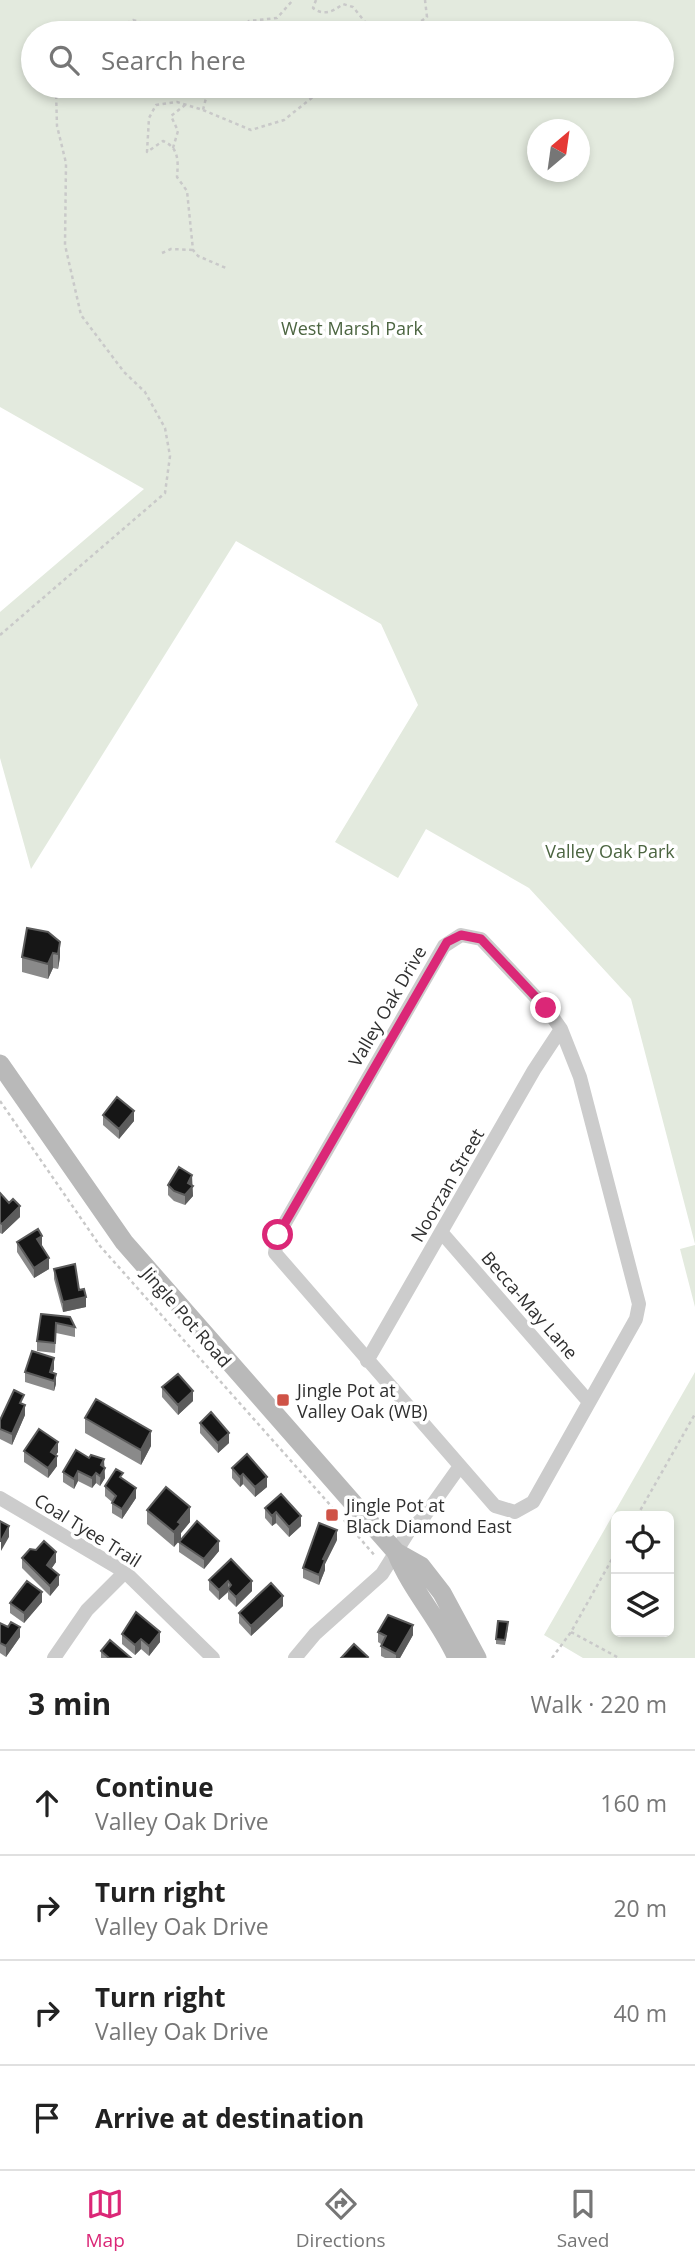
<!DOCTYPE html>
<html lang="en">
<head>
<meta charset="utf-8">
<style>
  body { margin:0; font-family:"Open Sans",sans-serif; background:#f6f6f6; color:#222 }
  .controls { position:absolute; right:21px; bottom:21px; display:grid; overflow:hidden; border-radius:10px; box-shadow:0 4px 10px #0003 }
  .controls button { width:63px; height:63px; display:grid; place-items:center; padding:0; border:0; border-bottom:2px solid #e0e0e0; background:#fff; color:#222; font:35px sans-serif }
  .compass { position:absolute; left:527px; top:119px; width:63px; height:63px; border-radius:50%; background:#fff; box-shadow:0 4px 10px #0003; rotate:29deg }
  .stop { position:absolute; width:21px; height:21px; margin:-16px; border:5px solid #db2777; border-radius:50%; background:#fff }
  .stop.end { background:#db2777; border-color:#fff; box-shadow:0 2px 7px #0008 }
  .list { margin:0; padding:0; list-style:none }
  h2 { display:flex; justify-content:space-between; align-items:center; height:91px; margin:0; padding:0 28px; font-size:30px }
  h2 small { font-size:23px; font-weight:400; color:#767676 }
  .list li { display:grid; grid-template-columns:46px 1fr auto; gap:21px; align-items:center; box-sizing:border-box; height:105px; padding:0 28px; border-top:2px solid #e0e0e0 }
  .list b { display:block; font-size:26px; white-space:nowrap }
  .list p { margin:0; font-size:23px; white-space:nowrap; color:#767676 }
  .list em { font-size:23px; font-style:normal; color:#767676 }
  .icon { flex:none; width:38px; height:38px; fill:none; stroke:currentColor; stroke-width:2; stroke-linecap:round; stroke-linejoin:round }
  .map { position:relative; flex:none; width:695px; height:1658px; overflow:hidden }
  .search { position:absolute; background:#fff; box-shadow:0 4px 10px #0003; left:21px; right:21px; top:21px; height:77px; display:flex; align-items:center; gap:18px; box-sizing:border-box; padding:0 24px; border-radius:38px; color:#767676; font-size:26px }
  .sheet { height:511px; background:#fff }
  nav { display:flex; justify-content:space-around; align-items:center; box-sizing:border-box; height:98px; border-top:2px solid #e0e0e0; background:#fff; font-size:19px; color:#767676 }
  nav a { display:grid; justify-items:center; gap:4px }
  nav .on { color:#db2777 }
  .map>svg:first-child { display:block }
  .green { fill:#e3eade; fill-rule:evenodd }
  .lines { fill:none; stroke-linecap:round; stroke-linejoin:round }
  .path { stroke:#c9c9c9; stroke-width:2.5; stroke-dasharray:3.5 3.5; stroke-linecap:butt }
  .street { stroke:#ccc; stroke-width:14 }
  .secondary { stroke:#b9b9b9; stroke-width:19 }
  .wall { fill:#8a8a8a }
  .shaded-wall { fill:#5c5c5c }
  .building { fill:#161616; stroke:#5c5c5c; stroke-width:2 }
  .route { stroke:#db2777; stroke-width:9 }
  .poi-dot { fill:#cf5347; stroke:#fff; stroke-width:2.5 }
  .labels { text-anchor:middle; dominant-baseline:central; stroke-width:7; stroke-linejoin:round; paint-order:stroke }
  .park-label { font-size:18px; fill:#4c6541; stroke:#fff }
  .street-label { font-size:18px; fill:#2f2f2f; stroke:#fff }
  .poi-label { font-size:18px; fill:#2f2f2f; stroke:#fff; text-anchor:start }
</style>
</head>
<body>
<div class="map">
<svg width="695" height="1658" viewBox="0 0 695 1658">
  <rect width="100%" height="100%" fill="#fff"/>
  <path class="green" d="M0 0H695V1244L631 999 529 888 426 829 398 878 335 842 418 705 381 624 236 541 31 869 0 758V612L144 489 0 407ZM33 33H662V86H33ZM538 130H580V172H538Z
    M695 1245V1307L680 1249Z
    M695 1372V1658H583L544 1635ZM616 1516H669V1632H616Z"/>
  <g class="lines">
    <path class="path" d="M316 0 313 8C324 16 332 12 343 4L353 7 374 33
      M108 33 133 20 177 33
      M237 33 249 21 277 18 293 0
      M404 33 427 17 425 0
      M209 86 203 110 177 102 156 105 149 118 147 152 163 141C180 148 178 163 177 177L187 191 193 250 198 256 226 268
      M203 110 251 130 284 120 323 89 349 90 357 86
      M173 148 178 131 171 116 185 105
      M162 253 171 249 193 250
      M0 635 165 493 170 456 165 428 145 392 124 372 81 315 65 245 66 163 57 126 56 91 62 86
      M0 1101 100 1246 332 1507
      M637 1516 695 1414
      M344 1520 376 1557
      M571 1632 619 1658
      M552 1658 571 1632 616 1552"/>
    <path class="street" d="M461 935 481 939 546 1008 561 1029 580 1077 639 1304 636 1319 533 1502 515 1512 495 1506 275 1253 278 1235 444 946Z
      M442 1233 589 1402
      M367 1361 534 1070 561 1029
      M0 1498 125 1572 213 1658
      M54 1658 87 1610 125 1572
      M295 1658 315 1634 382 1574 409 1531 423 1518 460 1466"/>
    <path class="secondary" d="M0 1064 124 1242 396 1552C411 1590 440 1620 457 1658
      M396 1552 421 1566 442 1593 477 1658"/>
  </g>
  <path class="wall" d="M48 932 60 957 58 969 53 968 48 979 22 972V957Z
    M103 1115 134 1121 119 1139 103 1125Z
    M168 1185 192 1186 193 1196 185 1205 174 1201 168 1195Z
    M0 1193 20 1217 2 1234 0 1233Z
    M17 1242 42 1246 49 1269 34 1278 17 1252Z
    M54 1269 79 1290 86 1307 63 1312 54 1279Z
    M41 1314 75 1327V1337L56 1333 55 1353 37 1351V1341Z
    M54 1369 52 1373 56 1384 54 1391 25 1382V1372Z
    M162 1387 193 1401 178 1415 162 1397Z
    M24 1405 25 1415 12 1445 0 1439V1420Z
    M85 1418 151 1446 141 1465 85 1433Z
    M200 1423 229 1443 218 1453 200 1433Z
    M24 1451 58 1452 56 1455 57 1466 48 1478 24 1462Z
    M104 1467 105 1478 100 1486 96 1483 92 1488 78 1481 74 1489 63 1482V1472Z
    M232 1468 267 1487 255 1497 243 1484 240 1487 232 1478Z
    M123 1479 136 1498 122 1519 112 1513V1502L105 1496V1486Z
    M265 1508 301 1516V1526L289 1537 276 1523 272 1526 265 1518Z
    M147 1510 190 1522 181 1533 174 1547 147 1524Z
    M337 1540 325 1564V1570L319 1585 303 1578V1568Z
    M179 1542 219 1551 204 1569 179 1552Z
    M22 1558 56 1562 51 1569 59 1585 50 1596 22 1568Z
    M231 1559 252 1591 236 1607 228 1599V1592L219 1600 209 1590V1580Z
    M42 1602 24 1623 10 1613V1603Z
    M283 1606 251 1636 239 1623V1613Z
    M0 1623 8 1627 20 1637 6 1657 0 1653Z
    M508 1627 505 1645 496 1644V1639Z
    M378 1632 413 1635 400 1658H385L381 1656V1644L378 1642Z
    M122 1634 160 1642 149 1656 141 1649 135 1655 122 1644Z
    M101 1651 131 1658H101Z"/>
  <path class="shaded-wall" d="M60 942V957L58 969V954Z
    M53 953V968L48 979V964Z
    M134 1111V1121L119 1139V1129Z
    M192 1175 193 1196 185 1205V1195L188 1183Z
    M20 1206V1217L2 1234V1224Z
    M42 1236V1246L37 1239Z
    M49 1258V1269L34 1278V1268Z
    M86 1297V1307L63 1312V1302Z
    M54 1358V1369L50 1380V1372Z
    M56 1374V1384L54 1391V1381Z
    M193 1391V1401L178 1415V1405Z
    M25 1405V1415L12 1445V1434Z
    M151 1431V1446L141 1465V1450Z
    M229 1433V1443L218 1453V1443Z
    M58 1442V1452L51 1462V1452Z
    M57 1456V1466L48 1478V1468Z
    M104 1459 105 1478 100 1486 101 1465Z
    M78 1471V1481L74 1489V1479Z
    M96 1473V1483L92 1488V1478Z
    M243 1474V1484L240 1487V1477Z
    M267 1477V1487L255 1497V1487Z
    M136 1488V1498L122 1519V1509Z
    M190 1507V1522L181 1533V1539L174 1547V1532L178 1522Z
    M276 1512V1523L272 1526V1516Z
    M301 1516V1526L289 1537V1527Z
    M9 1526V1537L1 1551V1541Z
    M337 1530V1540L325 1564V1570L319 1585V1575L323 1559Z
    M219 1541V1551L204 1569V1559Z
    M56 1552V1562L47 1575V1565Z
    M59 1575V1585L50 1596V1586Z
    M228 1581V1592L219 1600V1590Z
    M252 1581V1591L236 1607V1597Z
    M42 1592V1602L24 1623V1613Z
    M283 1596V1606L251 1636V1626Z
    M413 1625V1635L400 1658H396V1654Z
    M20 1627V1637L6 1657V1646Z
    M160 1632V1642L149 1656V1646Z
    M141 1639V1649L135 1655V1645Z"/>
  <path class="building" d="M27 928 48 932 60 942 58 954 53 953 48 964 22 957Z
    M117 1097 134 1111 119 1129 103 1115Z
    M179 1167 192 1175 188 1183 193 1186 185 1195 174 1191 168 1185Z
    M0 1193 9 1203 13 1199 20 1206 2 1224 0 1223Z
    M38 1229 42 1236 37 1239 49 1258 34 1268 17 1242Z
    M75 1264 79 1290 84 1289 86 1297 63 1302 54 1269Z
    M41 1314 70 1317 75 1327 56 1323 55 1343 37 1341Z
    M32 1351 54 1358 50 1372 56 1374 54 1381 25 1372Z
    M178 1374 193 1391 178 1405 162 1387Z
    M14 1390 24 1395 20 1403 25 1405 12 1434 0 1429V1420Z
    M96 1399 151 1431 141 1450 85 1418Z
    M211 1412 229 1433 218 1443 200 1423Z
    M39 1429 58 1442 51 1452 57 1456 48 1468 24 1451Z
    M76 1450 89 1458 91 1455 104 1459 101 1465 105 1468 100 1476 96 1473 92 1478 78 1471 74 1479 63 1472Z
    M247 1454 267 1477 255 1487 243 1474 240 1477 232 1468Z
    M116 1469 123 1473 120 1477 136 1488 122 1509 112 1503 116 1496 105 1486Z
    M166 1487 190 1507 178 1522 181 1524 174 1532 147 1510Z
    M281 1494 301 1516 289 1527 276 1512 272 1516 265 1508Z
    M0 1521 9 1526 1 1541H0Z
    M197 1521 219 1541 204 1559 179 1542Z
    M319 1523 337 1530 323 1559 325 1560 319 1575 303 1568Z
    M44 1541 56 1552 47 1565 59 1575 50 1586 22 1558 30 1549 36 1550Z
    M231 1559 252 1581 236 1597 228 1589 231 1585 228 1581 219 1590 209 1580Z
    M27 1581 42 1592 24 1613 10 1603Z
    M271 1583 283 1596 251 1626 239 1613Z
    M136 1612 160 1632 149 1646 141 1639 135 1645 122 1634Z
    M388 1615 413 1625 396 1654 381 1646 386 1636 378 1632Z
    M498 1621 508 1622 505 1640 496 1639Z
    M11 1622 20 1627 6 1646 0 1643V1623L8 1627Z
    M110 1640 131 1658H109L101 1651Z
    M354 1644 368 1657 367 1658H341Z"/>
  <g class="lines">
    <path class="route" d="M278 1235 447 942 461 935 481 939 546 1008"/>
  </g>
  <g class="poi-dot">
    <rect x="276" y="1393" width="14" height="14" rx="3.5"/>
    <rect x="325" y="1508" width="14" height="14" rx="3.5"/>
  </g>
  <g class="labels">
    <g class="park-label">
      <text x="352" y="328">West Marsh Park</text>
      <text x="610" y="851">Valley Oak Park</text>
    </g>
    <g class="street-label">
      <text transform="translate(387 1006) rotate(-60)">Valley Oak Drive</text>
      <text transform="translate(447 1185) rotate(-60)">Noorzan Street</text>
      <text transform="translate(530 1305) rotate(49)">Becca-May Lane</text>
      <text transform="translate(187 1317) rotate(49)">Jingle Pot Road</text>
      <text transform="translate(88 1530) rotate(32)">Coal Tyee Trail</text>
    </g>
    <g class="poi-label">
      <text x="297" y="1390">Jingle Pot at<tspan x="297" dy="21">Valley Oak (WB)</tspan></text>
      <text x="346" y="1505">Jingle Pot at<tspan x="346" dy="21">Black Diamond East</tspan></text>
    </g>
  </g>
</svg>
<div class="controls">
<button><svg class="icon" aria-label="locate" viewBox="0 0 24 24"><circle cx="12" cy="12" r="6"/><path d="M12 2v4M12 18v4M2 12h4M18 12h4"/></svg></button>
<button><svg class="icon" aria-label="layers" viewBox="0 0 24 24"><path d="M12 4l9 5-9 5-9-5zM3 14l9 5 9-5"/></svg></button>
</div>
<svg class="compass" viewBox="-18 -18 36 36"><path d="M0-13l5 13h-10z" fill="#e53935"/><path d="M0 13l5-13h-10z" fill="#767676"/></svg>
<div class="stop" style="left:278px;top:1235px"></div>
<div class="stop end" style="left:546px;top:1008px"></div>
<div class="search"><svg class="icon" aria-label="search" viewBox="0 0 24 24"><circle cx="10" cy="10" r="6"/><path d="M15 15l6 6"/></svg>Search here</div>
</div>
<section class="sheet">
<h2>3 min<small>Walk · 220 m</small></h2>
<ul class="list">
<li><svg class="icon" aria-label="ahead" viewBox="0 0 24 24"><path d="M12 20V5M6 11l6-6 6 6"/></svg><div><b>Continue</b><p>Valley Oak Drive</p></div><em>160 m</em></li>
<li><svg class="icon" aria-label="right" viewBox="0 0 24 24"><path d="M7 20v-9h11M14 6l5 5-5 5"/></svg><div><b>Turn right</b><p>Valley Oak Drive</p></div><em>20 m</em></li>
<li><svg class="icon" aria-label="right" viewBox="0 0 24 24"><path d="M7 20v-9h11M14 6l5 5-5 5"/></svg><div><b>Turn right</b><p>Valley Oak Drive</p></div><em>40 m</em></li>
<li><svg class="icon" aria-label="arrive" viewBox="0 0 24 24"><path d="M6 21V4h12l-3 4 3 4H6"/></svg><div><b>Arrive at destination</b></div></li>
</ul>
</section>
<nav>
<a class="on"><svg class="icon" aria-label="map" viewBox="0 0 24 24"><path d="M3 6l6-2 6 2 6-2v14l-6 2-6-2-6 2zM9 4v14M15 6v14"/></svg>Map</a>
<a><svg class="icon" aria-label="directions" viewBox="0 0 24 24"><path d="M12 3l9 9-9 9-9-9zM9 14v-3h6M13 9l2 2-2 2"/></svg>Directions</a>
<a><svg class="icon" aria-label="saved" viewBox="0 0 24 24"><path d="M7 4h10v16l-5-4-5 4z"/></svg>Saved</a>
</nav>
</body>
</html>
